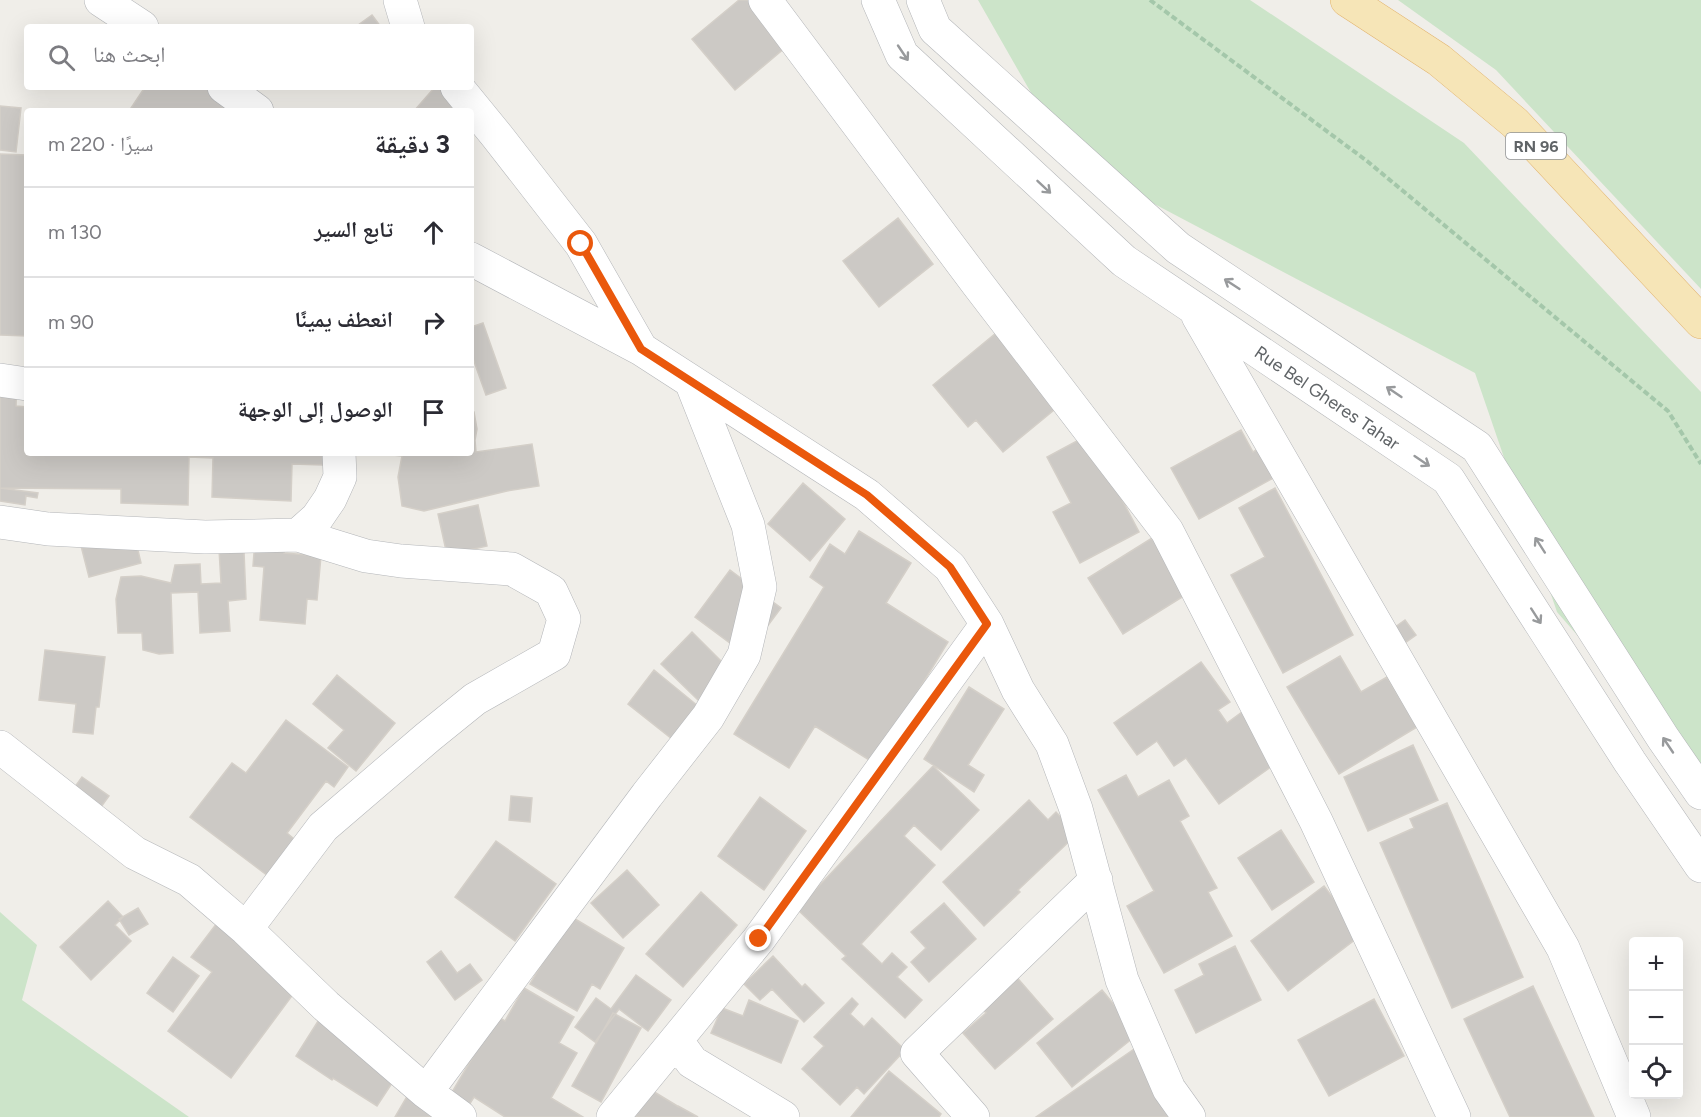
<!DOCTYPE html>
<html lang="ar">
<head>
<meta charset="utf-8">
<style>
  body { margin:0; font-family:Figtree,"Noto Naskh Arabic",sans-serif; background:#f7f7f7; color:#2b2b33; direction:rtl }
  .controls { position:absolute; right:18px; bottom:18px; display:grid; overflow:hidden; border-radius:6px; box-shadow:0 6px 24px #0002 }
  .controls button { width:54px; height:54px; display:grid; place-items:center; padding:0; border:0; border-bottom:2px solid #e1e1e2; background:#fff; color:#2b2b33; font:30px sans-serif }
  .stop { position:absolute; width:18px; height:18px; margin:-14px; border:4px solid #ea580c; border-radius:50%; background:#fff }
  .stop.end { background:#ea580c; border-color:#fff; box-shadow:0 2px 6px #0008 }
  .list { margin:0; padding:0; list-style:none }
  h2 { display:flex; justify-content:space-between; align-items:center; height:78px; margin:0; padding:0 24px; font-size:26px }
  h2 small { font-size:20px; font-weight:400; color:#7c7c81 }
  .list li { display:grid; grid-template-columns:39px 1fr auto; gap:18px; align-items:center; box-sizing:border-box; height:90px; padding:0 24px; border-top:2px solid #e1e1e2 }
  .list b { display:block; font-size:22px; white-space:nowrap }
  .list em { font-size:20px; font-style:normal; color:#7c7c81 }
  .icon { flex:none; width:33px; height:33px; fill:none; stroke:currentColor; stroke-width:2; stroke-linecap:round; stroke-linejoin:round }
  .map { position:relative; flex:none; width:1701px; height:1117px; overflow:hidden; direction:ltr }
  .search { position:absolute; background:#fff; box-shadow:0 6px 24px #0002; left:24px; top:24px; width:450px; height:66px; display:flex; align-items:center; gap:15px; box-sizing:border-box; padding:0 21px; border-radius:6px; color:#7c7c81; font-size:22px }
  .panel { position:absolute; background:#fff; box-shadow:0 6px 24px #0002; left:24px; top:108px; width:450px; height:348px; border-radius:6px; direction:rtl }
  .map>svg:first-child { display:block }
  .green { fill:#cce4c9 }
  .building { fill:#ccc9c5; stroke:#d4cfc8; stroke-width:1.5 }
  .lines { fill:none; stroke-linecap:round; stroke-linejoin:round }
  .minor-casing { stroke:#b4b6b9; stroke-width:34 }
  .major-casing { stroke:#e2b46f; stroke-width:34 }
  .path { stroke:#a4c7aa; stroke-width:4; stroke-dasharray:6 3; stroke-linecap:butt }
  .minor { stroke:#fff; stroke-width:33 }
  .major { stroke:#f6e5b7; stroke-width:33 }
  .oneway { stroke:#989a9c }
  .route { stroke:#ea580c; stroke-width:8 }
  .labels { text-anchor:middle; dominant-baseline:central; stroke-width:4.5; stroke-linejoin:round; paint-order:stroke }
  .shield { fill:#fff; stroke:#909295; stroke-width:1.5 }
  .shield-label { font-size:16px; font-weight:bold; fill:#606467 }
  .street-label { font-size:18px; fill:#606467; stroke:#fff }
</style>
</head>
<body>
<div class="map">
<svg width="1701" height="1117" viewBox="0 0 1701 1117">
  <rect width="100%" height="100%" fill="#f0eee9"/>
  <path class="green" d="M978 0H1250L1464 143 1701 392V777L1557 612 1475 373 1069 159Z
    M1398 0H1701V289L1496 70Z
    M0 912 37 945 22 1000 189 1117H0Z"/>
  <path class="building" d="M739 0H779L805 31 735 90 692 39Z
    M372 15 381 27H360L358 25Z
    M145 87H210L245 111H129Z
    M435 87H469L465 111H414Z
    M0 106 21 108 16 152 0 150Z
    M0 154 27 155V336L0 335Z
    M898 218 933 264 879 307 843 261Z
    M483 323 506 388 486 395 471 353V327Z
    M996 333 1059 406 1003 452 976 420 968 427 933 385Z
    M0 369 17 370 16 406 27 407V453H324L323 465 292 464 291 501 212 497 213 458 189 457 188 505 121 503V489L0 488Z
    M471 412H474L477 429 475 440 476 452 532 444 539 486 507 491 424 511 402 506 398 477 402 456 393 455 392 453H471Z
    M1241 430 1253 452 1261 447 1277 476 1199 519 1171 468Z
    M1088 435 1139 532 1080 563 1053 512 1071 503 1047 457Z
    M803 483 845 519 810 561 768 524Z
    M0 488 38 493 37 498 26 496 25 505 0 501Z
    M1275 488 1353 635 1283 673 1231 575 1265 557 1239 508Z
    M478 505 487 546 447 555 438 514Z
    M859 531 911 563 886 603 948 642 874 763 815 726 789 768 734 734 824 587 810 577 830 544 845 554Z
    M1152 538 1187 594 1123 634 1088 578Z
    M255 540 285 542 284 553 321 556 317 600 307 599 305 624 260 620 264 567 253 566Z
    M80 542H136L141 563 89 577Z
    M219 549 244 552 246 599 228 601 230 631 200 633 198 592 171 593 173 653 159 654 143 650 142 633H118L116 599 121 577 141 576 171 583 175 565 200 564 201 584 221 583Z
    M730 570 781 608 746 655 695 617Z
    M1405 620 1416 635 1395 650 1384 635Z
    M692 632 728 668 698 700 661 664Z
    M45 650 105 657 99 707H96L93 734 73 732 76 704 39 700Z
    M1340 656 1361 692 1387 677 1417 727 1339 774 1287 687Z
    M1201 662 1230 702 1218 710 1227 723 1246 709 1282 759 1219 804 1186 758 1174 766 1157 741 1137 755 1114 723Z
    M654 670 698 706 672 739 628 704Z
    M337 675 395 723 356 771 328 748 344 730 313 704Z
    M969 687 1004 709 968 765 984 775 974 792 924 759Z
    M286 720 348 767 334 787 326 781 287 833 299 843 272 879 190 817 232 763 246 773Z
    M1413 745 1438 800 1368 831 1344 777Z
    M933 766 979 810 941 850 914 825 904 836 935 865 861 944 882 964 892 953 907 967 897 977 922 1000 905 1018 842 959 846 956 797 909Z
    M1126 775 1138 797 1169 780 1189 816 1180 821 1217 888 1208 892 1232 936 1164 973 1127 906 1154 891 1098 790Z
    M82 777 109 796 101 807 74 788Z
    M511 796 532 798 530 822 509 820Z
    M760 797 806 831 764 890 718 856Z
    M1029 800 1048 820 1056 812 1077 834 1018 890 1020 892 984 926 943 882Z
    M1447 803 1523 977 1452 1008 1380 843 1414 828 1410 819Z
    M1281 830 1314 882 1272 910 1238 858Z
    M496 841 556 884 515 941 455 897Z
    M627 870 659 905 623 938 591 903Z
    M1324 886 1361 935 1288 991 1251 941Z
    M701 892 737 925 683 987 646 954Z
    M108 901 123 917 115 925 131 941 91 980 60 947Z
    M944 903 976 939 929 982 911 962 926 948 911 932Z
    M138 908 148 924 129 935 119 919Z
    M570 916 624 948 600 989 592 984 577 1011 530 984Z
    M217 923 300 985 231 1078 168 1031 212 972 191 957Z
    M1235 946 1261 1000 1196 1033 1175 990 1204 975 1199 964Z
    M441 951 457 973 470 964 482 980 455 1000 427 962Z
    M773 956 802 987 805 984 824 1003 804 1022 772 989 760 1000 744 984Z
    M173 957 199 976 173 1012 147 993Z
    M1007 966 1053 1019 995 1069 963 1033 986 1013 972 996Z
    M636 975 671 1000 648 1031 619 1009 595 1042 575 1027 596 998 611 1009Z
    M1533 986 1594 1117H1510L1464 1019Z
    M524 988 574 1017 559 1043 577 1053 551 1098 583 1117H505L474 1097 466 1110 448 1099 497 1016 505 1021Z
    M1102 990 1138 1034 1072 1087 1037 1043Z
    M852 998 858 1004 850 1014 864 1027 872 1018 905 1050 864 1094 857 1087 840 1105 802 1069 824 1046 814 1037Z
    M1374 999 1404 1056 1329 1096 1298 1040Z
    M749 1000 798 1021 781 1063 711 1033 722 1008 743 1016Z
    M613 1013 641 1028 601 1102 572 1086Z
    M320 1018 400 1071 377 1106 333 1078 332 1080 296 1056Z
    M1137 1047 1173 1117H1036Z
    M889 1071 941 1114 939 1117H851Z
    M651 1090 679 1107 678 1106 698 1117H635Z
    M409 1093 449 1117H395Z"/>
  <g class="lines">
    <defs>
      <path id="minor" d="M101 0 142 27
        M400 0 408 27
        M765 0 977 283 1167 531 1316 821 1454 1117
        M878 0 902 55 1124 261 1448 479 1630 762 1701 866
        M923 0 935 29 1178 248 1477 447 1663 738 1701 793
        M224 87 257 111
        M457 87 497 136 581 244 641 349
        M471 259 641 349 867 495 950 567 987 624 1018 690 1052 744 1076 809 1122 980 1169 1089 1189 1117
        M1198 316 1563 948 1634 1117
        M0 380 27 384
        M0 522 48 529 205 537 298 535 366 556 401 561 512 569 551 591 564 619 554 654 475 699 428 737 323 827 246 929
        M298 535 317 518 330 499 340 477 339 453
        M0 747 135 853 189 880 246 929 326 1006 426 1092 460 1117
        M676 1040 692 1062 783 1117
        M426 1092 647 795 708 717 744 655 760 587 748 525 692 384
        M613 1117 759 939 987 624
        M973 1117 917 1053 1096 880"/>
      <path id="major" d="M1347 0 1439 60 1515 123 1701 322"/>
    </defs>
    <use href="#minor" class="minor-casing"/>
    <use href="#major" class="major-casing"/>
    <path class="path" d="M1150 0 1367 161 1668 411 1701 464"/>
    <use href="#minor" class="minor"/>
    <use href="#major" class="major"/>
  </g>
  <defs><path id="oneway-shaft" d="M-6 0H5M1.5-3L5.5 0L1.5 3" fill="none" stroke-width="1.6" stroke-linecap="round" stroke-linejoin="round" transform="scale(1.5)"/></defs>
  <g class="oneway">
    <use href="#oneway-shaft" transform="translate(903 53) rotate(56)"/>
    <use href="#oneway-shaft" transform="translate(1044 187) rotate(43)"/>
    <use href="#oneway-shaft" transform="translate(1232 284) rotate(-147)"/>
    <use href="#oneway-shaft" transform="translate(1394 392) rotate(-146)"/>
    <use href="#oneway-shaft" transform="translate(1422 461) rotate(34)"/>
    <use href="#oneway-shaft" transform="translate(1540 545) rotate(-123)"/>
    <use href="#oneway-shaft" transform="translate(1536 616) rotate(57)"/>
    <use href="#oneway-shaft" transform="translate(1668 745) rotate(-124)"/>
  </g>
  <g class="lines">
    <path class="route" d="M581 244 641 349 867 495 950 567 987 624 759 939"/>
  </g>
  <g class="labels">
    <rect class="shield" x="1506" y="133" width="60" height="26" rx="4.5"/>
    <g class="shield-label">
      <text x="1536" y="146">RN 96</text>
    </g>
    <g class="street-label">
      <text transform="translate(1327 398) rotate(34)">Rue Bel Gheres Tahar</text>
    </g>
  </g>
</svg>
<div class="controls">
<button>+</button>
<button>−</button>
<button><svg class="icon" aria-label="locate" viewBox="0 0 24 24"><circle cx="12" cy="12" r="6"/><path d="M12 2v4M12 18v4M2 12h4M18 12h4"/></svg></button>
</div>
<div class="stop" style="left:581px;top:244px"></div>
<div class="stop end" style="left:759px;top:939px"></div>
<div class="search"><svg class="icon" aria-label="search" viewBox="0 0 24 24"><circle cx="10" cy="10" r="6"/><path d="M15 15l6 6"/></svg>ابحث هنا</div>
<section class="panel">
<h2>3 دقيقة<small>سيرًا · 220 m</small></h2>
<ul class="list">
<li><svg class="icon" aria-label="ahead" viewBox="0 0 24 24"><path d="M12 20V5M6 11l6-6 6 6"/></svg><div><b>تابع السير</b></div><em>130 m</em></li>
<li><svg class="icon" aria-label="right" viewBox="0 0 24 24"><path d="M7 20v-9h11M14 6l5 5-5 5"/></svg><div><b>انعطف يمينًا</b></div><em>90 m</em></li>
<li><svg class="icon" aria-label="arrive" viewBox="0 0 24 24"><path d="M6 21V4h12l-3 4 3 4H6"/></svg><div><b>الوصول إلى الوجهة</b></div></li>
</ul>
</section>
</div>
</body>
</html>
